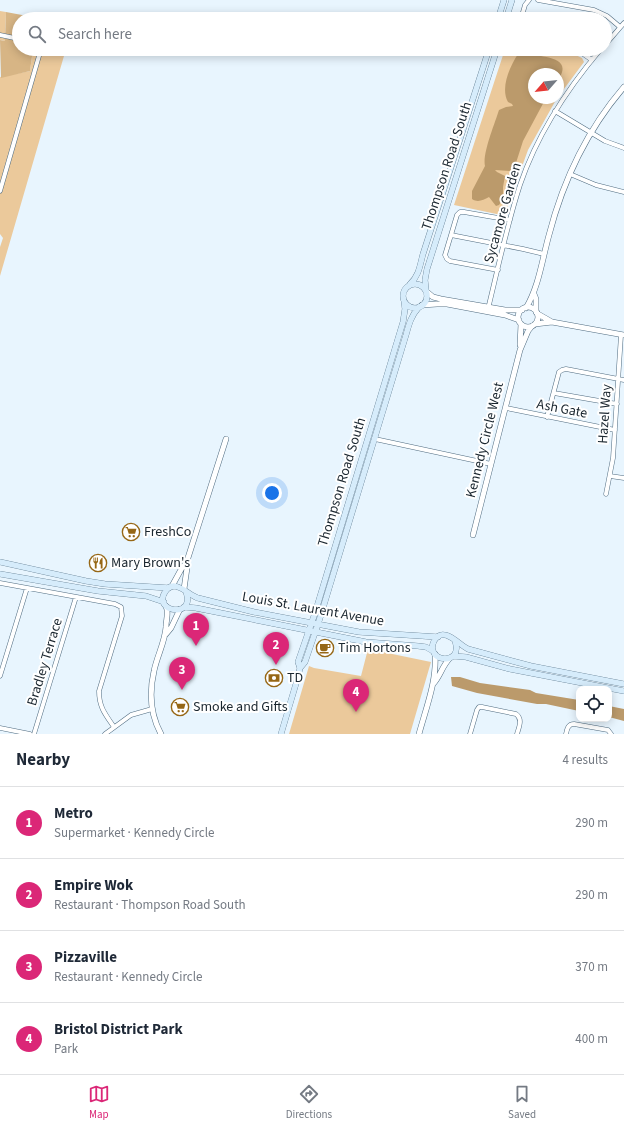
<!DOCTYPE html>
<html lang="en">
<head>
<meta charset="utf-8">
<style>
  body { margin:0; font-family:"Source Sans 3",sans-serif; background:#f6f6f7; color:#1f2937 }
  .controls { position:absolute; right:12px; bottom:12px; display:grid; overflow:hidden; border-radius:8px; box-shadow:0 2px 10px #0003 }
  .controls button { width:36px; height:36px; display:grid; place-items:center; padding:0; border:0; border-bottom:1px solid #e0e1e3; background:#fff; color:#1f2937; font:20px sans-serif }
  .compass { position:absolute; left:528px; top:68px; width:36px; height:36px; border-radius:50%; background:#fff; box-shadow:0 2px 10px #0003; rotate:242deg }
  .you { position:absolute; left:272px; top:493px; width:14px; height:14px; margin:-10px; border:3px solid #fff; border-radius:50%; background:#1a73e8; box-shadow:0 0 0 6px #1a73e833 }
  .badge { display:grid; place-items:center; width:26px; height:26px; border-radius:50%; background:#db2777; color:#fff; font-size:13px; font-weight:700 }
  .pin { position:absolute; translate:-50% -33px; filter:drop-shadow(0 1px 2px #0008) }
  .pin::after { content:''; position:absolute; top:21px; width:14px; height:12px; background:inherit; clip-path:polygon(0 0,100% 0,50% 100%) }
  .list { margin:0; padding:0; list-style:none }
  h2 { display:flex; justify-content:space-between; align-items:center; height:52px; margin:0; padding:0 16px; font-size:17px }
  h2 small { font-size:13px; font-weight:400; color:#747a83 }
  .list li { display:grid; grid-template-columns:26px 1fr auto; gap:12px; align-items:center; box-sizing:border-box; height:72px; padding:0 16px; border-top:1px solid #e0e1e3 }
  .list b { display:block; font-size:15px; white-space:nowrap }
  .list p { margin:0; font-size:13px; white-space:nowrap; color:#747a83 }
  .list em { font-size:13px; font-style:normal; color:#747a83 }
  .icon { flex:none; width:22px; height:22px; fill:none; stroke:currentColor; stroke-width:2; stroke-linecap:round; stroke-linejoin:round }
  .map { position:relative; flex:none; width:624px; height:734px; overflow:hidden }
  .search { position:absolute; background:#fff; box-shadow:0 2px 10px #0003; left:12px; right:12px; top:12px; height:44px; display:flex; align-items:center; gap:10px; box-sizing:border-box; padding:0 14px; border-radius:22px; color:#747a83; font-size:15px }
  .sheet { height:340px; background:#fff }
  nav { display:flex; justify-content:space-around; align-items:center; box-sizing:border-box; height:56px; border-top:1px solid #e0e1e3; background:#fff; font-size:11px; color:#747a83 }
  nav a { display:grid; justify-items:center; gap:2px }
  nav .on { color:#db2777 }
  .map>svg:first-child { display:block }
  .green { fill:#ebc99b }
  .forest { fill:#d7b585 }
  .water { fill:#bb9a6b }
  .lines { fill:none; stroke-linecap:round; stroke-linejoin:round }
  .minor-casing { stroke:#506c81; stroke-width:5 }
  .tertiary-casing { stroke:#506c81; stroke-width:6 }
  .secondary-casing { stroke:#506c81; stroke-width:6 }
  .minor { stroke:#fff; stroke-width:4 }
  .tertiary { stroke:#fff; stroke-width:5 }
  .secondary { stroke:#d6ecfb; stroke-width:5.5 }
  .labels { text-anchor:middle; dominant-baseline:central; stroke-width:4; stroke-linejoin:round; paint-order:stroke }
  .street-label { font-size:14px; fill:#1a262f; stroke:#fff }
  .poi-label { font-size:14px; fill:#1a262f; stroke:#fff; text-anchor:start }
</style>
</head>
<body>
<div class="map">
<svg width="624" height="734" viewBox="0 0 624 734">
  <rect width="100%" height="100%" fill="#e8f5fe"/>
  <path class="green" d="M0 11 6 12 5 41 0 40Z
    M33 49H66L0 276V247L3 238 0 234V77L30 71Z
    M505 49H563L582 58 584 62 558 97V74H534V98H557L528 150 507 208 506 216 454 205Z
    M368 649 431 662 410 734H289L309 666 314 668 361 676Z"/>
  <path class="forest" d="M6 12 38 18 19 19V49H33L30 71 1 78 0 40 5 41Z"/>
  <path class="water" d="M522 52C536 58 576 54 558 80V74H534V98H546L523 141 515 166 512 171 495 170 497 172 505 176 503 187V199L499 205 496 206 489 197C483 200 478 203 472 199V191L485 166C482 154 495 123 499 110L506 107 513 106 512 104 508 102C500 88 510 66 518 54Z
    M451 677H460L480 683 530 690 536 693 579 700V711L546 704H537L477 693 452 686Z
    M609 706 624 709V721L609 717Z"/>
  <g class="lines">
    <defs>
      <path id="minor" d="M538 0 594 10 607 16 620 27
        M521 19 525 5 529 0
        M0 35 19 39
        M605 45 624 23
        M576 49 592 60
        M555 111 605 141 624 148
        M570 174 596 185 624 192
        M0 191 41 49
        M451 235 523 249 544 254
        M498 270 450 261 447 259 445 255 457 215 460 212H464L510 220
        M488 309C498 268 507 225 520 185 537 135 567 89 601 49
        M554 393 617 404
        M506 408 615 430
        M547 417 559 372 562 370 566 369 624 380
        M375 439 491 464
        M610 476 624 478
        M606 494 613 458 621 335
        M0 583 115 604 121 607 122 616 99 691C99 707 105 714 114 727
        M0 676 27 588
        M0 728 30 734
        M34 734 76 597
        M105 734 131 715 152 709
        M470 734 477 710 479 707H482L516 714C523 719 519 727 517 734
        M566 734C567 729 568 724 574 724L608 730 611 734"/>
      <path id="tertiary" d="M427 292 433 297 441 299 505 310H522
        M534 294 536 299V312
        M422 305 437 304H447L505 315 519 320
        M518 317a10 10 0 1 1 20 0a10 10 0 1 1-20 0Z
        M526 308C539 286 542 260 549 235 563 181 587 130 624 87
        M538 314 552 322
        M535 324 552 322 624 335
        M520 345 521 324
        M473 535 520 350 528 331 532 326
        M186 564 226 439
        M172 586 183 566 186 564 187 568 184 589
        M166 634 171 628 180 609
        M433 684C440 677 442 666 450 658
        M161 734C150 714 149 693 154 671 157 656 165 642 166 627 166 619 169 613 166 606
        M419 734C426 708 437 681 435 654"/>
      <path id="secondary" d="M498 19 504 0
        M506 19 512 0
        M403 296a12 12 0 1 1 24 0a12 12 0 1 1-24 0Z
        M410 284C419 276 420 265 423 254L489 49
        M426 290 425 280 427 269 497 49
        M0 562 86 581 105 584 169 588
        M0 574 98 591 146 596 164 602
        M186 592C196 619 152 612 165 592 174 577 188 595 198 598L254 612 359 632 438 637
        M184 607 196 608 366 642 418 646 426 647 433 651
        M455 641C464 667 424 662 434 641 443 625 458 644 468 649L531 666 624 684
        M453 656 466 657 510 669 624 691
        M300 668 305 662 320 618 406 335C409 324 411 316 419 307
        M281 734 298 677 300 668 298 662 315 613 403 322 405 309 404 301"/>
    </defs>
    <use href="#minor" class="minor-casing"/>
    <use href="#tertiary" class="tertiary-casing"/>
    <use href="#secondary" class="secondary-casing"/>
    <use href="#minor" class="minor"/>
    <use href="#tertiary" class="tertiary"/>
    <use href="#secondary" class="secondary"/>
  </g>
  <defs>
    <symbol id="supermarket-ring" viewBox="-11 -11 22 22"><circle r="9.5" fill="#fff" stroke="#966716" stroke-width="1.5"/><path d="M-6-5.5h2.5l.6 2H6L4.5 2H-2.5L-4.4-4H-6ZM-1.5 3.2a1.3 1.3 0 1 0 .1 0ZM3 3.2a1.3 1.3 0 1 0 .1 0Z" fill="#966716"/></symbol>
    <symbol id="restaurant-ring" viewBox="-11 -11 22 22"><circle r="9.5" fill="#fff" stroke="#966716" stroke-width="1.5"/><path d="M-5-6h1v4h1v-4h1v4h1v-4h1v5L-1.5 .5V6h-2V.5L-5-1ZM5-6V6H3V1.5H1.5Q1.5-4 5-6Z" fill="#966716"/></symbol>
    <symbol id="cafe-ring" viewBox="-11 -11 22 22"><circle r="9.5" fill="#fff" stroke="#966716" stroke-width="1.5"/><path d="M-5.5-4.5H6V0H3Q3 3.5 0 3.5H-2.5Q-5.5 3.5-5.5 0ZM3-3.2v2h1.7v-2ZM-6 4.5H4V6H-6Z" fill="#966716"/></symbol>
    <symbol id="bank-ring" viewBox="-11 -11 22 22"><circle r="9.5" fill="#fff" stroke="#966716" stroke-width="1.5"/><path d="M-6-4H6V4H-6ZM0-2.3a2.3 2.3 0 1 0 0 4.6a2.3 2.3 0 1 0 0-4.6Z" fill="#966716"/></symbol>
  </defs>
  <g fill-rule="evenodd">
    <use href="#supermarket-ring" x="121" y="522" width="20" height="20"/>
    <use href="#restaurant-ring" x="88" y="553" width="20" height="20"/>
    <use href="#cafe-ring" x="315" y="638" width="20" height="20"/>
    <use href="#bank-ring" x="264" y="668" width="20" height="20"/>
    <use href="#supermarket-ring" x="170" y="697" width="20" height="20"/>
  </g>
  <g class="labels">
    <g class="street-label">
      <text transform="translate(447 166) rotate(-72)">Thompson Road South</text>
      <text transform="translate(503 213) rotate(-74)">Sycamore Garden</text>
      <text transform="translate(562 409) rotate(11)">Ash Gate</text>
      <text transform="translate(605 414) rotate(-86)">Hazel Way</text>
      <text transform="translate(485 440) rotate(-76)">Kennedy Circle West</text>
      <text transform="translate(342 482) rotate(-73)">Thompson Road South</text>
      <text transform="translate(313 609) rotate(10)">Louis St. Laurent Avenue</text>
      <text transform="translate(45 662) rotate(-73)">Bradley Terrace</text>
    </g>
    <g class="poi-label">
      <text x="144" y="532">FreshCo</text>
      <text x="111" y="563">Mary Brown's</text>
      <text x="338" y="648">Tim Hortons</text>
      <text x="287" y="678">TD</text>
      <text x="193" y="707">Smoke and Gifts</text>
    </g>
  </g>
</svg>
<div class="controls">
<button><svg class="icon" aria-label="locate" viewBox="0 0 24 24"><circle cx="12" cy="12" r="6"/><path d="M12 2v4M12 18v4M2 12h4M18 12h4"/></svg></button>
</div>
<svg class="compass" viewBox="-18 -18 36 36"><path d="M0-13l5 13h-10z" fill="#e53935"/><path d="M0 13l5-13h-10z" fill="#747a83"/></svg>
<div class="you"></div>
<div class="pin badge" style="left:196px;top:646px">1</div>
<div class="pin badge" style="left:276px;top:665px">2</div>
<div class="pin badge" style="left:182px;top:690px">3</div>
<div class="pin badge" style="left:356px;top:712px">4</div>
<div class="search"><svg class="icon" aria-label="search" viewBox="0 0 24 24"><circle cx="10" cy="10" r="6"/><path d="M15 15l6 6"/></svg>Search here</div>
</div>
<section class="sheet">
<h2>Nearby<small>4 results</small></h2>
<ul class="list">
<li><span class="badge">1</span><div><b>Metro</b><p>Supermarket · Kennedy Circle</p></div><em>290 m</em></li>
<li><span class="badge">2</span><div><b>Empire Wok</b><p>Restaurant · Thompson Road South</p></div><em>290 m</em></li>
<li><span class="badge">3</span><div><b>Pizzaville</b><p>Restaurant · Kennedy Circle</p></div><em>370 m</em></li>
<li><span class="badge">4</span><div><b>Bristol District Park</b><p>Park</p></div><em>400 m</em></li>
</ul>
</section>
<nav>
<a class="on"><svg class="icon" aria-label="map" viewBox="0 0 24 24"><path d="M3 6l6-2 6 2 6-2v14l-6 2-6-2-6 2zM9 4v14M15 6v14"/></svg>Map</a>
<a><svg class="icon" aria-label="directions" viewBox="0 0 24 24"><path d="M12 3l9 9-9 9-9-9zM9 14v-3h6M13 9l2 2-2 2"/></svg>Directions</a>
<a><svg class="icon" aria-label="saved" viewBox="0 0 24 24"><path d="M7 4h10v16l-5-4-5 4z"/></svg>Saved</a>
</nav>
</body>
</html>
